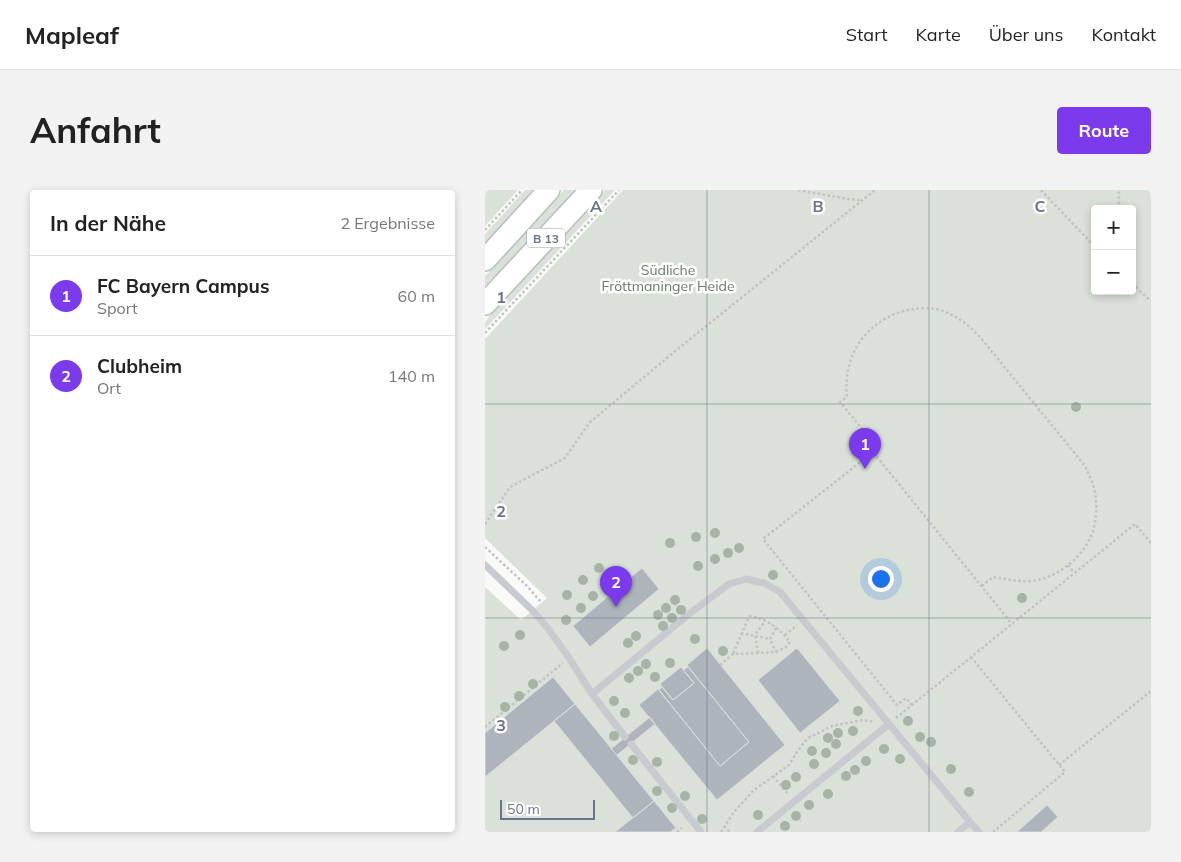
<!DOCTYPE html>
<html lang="de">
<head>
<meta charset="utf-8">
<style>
  body { margin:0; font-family:Mulish,sans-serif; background:#f2f2f2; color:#222 }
  .controls { position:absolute; right:15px; top:15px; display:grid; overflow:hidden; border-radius:5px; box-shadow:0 2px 8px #0003 }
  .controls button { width:45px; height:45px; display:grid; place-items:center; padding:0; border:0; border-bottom:1px solid #e0e0e0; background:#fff; color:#222; font:25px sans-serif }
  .scale { position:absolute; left:15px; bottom:12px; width:95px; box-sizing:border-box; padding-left:5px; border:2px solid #697488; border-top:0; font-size:14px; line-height:18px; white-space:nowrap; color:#697488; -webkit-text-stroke:4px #fff; paint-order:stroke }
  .you { position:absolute; left:395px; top:388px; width:18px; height:18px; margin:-12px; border:4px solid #fff; border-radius:50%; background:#1a73e8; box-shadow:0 0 0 8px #1a73e833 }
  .badge { display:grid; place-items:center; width:32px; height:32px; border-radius:50%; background:#7c3aed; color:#fff; font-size:16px; font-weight:700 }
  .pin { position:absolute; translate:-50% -41px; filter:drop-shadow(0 1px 2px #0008) }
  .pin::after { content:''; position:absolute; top:26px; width:18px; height:15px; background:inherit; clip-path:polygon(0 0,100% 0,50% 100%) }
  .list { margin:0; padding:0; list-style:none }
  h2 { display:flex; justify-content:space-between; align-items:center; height:65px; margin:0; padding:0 20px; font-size:21px }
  h2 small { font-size:16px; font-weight:400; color:#767676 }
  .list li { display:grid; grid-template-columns:32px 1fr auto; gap:15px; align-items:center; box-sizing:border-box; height:80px; padding:0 20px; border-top:1px solid #e0e0e0 }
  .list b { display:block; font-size:19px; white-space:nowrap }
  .list p { margin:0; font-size:16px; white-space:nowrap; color:#767676 }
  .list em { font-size:16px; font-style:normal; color:#767676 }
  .map { position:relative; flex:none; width:666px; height:642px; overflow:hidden; border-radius:5px }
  header { display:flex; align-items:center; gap:30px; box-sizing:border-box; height:70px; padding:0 25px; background:#fff; border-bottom:1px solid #e0e0e0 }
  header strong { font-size:24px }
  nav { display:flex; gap:28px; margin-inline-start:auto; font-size:18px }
  .intro { display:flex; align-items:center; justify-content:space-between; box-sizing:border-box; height:120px; padding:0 30px }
  h1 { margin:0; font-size:35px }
  .button { padding:12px 22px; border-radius:5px; background:#7c3aed; color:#fff; font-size:18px; font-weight:700 }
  main { display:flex; gap:30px; padding:0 30px }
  aside { flex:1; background:#fff; border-radius:5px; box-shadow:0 2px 8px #0003 }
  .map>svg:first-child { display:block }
  .green { fill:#dae1d8; fill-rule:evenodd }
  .building { fill:#aeb4bc; stroke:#dbdbd9 }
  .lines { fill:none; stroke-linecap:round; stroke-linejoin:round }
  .primary-casing { stroke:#babdc2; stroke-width:24 }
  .path { stroke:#c1c2c5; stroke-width:2.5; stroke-dasharray:2.5 2.5; stroke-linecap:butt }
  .service { stroke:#c7cace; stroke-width:7 }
  .primary { stroke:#fff; stroke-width:21 }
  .tree { fill:#a7b3a6 }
  .grid { fill:none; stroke:#697488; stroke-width:1; stroke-opacity:0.55 }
  .labels { text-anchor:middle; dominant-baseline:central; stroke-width:5; stroke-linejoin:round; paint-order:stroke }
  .shield { fill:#fff; stroke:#969eac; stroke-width:1 }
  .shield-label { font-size:12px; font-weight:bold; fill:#697488 }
  .park-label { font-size:14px; fill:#647a64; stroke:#fff }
  .grid-label { font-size:16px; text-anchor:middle; font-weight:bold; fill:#697488; stroke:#fff; stroke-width:5; stroke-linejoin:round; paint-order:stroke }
</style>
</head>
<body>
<header>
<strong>Mapleaf</strong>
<nav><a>Start</a><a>Karte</a><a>Über uns</a><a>Kontakt</a></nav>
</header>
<div class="intro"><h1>Anfahrt</h1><a class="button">Route</a></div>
<main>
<aside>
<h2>In der Nähe<small>2 Ergebnisse</small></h2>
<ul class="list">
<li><span class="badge">1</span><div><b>FC Bayern Campus</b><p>Sport</p></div><em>60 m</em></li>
<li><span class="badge">2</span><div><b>Clubheim</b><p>Ort</p></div><em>140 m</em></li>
</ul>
</aside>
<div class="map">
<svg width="666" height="642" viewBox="0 0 666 642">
  <rect width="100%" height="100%" fill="#f9f9f7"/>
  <path class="green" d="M0 0H33L0 36Z
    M40 0H50L0 54V44Z
    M79 0H91L0 98V86Z
    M120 0H130L0 139V133L8 120Z
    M138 0H666V642H0V397L36 430 62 408 0 348V149ZM610 19H647V101H610Z"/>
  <path class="building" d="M157 378 174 399 105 457 88 436Z
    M222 458 300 555 232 610 154 515 173 499 235 576 264 552 202 475Z
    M312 458 355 511 315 543 273 490Z
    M196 477 209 493 188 510 175 494Z
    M203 477 264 552 235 576 174 500 177 497 188 510 209 493 198 480Z
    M68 487 90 514 0 587V543Z
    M90 514 169 611 148 628 69 531Z
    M165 527 170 534 132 565 126 559Z
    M169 611 191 638 185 642H130Z
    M562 615 573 627 556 642H532Z"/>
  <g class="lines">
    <defs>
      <path id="primary" d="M0 70 64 0
        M0 114 106 0"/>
    </defs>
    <use href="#primary" class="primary-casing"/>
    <path class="path" d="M313 0 363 9 376 10
      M556 0 610 57
      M634 19V0
      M0 40 37 0
      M647 87 652 97
      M647 94 666 111
      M0 143 134 0
      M388 262 393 258 355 212 362 207C358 170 375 139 410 124 422 119 437 117 451 119 469 123 483 134 495 147L600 276C605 287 611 299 611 312 612 324 610 339 604 350 594 371 569 389 546 391 533 392 521 389 508 387L497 396
      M0 334 25 297 80 268 104 233 194 158 390 0
      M0 357 42 396 56 412
      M583 375 589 383
      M291 438 285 449 291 462
      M256 443 285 449
      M300 445 312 435
      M273 463 270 445 280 431
      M486 467 580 582 508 642
      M235 475 248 464 291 462 301 457 305 452C296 440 281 428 265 426L262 431 248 464
      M427 515 421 508 412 515 278 349 388 262 527 434
      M411 528 650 334 666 353
      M0 537 78 473
      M574 575 666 501
      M288 586 303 604
      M310 622 316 631
      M239 636 245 642
      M192 642 197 638
      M236 642 249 622 269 600 304 575 312 562 323 548 347 536 377 530 390 532"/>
    <path class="service" d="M0 375 47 420 62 437 84 468 107 504 140 547
      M107 504 204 424 244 394 261 389 279 393 295 402 485 632 473 642
      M146 554 216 642
      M485 632 494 642
      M272 642 404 534"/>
    <use href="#primary" class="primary"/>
  </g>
  <g class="tree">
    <circle cx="591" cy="217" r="5"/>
    <circle cx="230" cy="343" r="5"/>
    <circle cx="211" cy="347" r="5"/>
    <circle cx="185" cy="353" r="5"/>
    <circle cx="254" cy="358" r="5"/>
    <circle cx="243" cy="363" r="5"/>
    <circle cx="230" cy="369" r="5"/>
    <circle cx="213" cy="376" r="5"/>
    <circle cx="114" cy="378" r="5"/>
    <circle cx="288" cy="385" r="5"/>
    <circle cx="98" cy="390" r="5"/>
    <circle cx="120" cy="394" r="5"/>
    <circle cx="82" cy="405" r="5"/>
    <circle cx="108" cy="406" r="5"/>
    <circle cx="537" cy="408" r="5"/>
    <circle cx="190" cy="410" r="5"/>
    <circle cx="96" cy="418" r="5"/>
    <circle cx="181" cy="418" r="5"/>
    <circle cx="196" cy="420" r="5"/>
    <circle cx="173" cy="425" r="5"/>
    <circle cx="187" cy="428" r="5"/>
    <circle cx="81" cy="430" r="5"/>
    <circle cx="178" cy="436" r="5"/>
    <circle cx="35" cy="445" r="5"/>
    <circle cx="151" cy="446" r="5"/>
    <circle cx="210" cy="449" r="5"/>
    <circle cx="143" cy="453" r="5"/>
    <circle cx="19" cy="456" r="5"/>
    <circle cx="238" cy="461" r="5"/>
    <circle cx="185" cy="473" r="5"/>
    <circle cx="161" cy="474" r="5"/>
    <circle cx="153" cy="481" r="5"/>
    <circle cx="170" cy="487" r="5"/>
    <circle cx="144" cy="488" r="5"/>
    <circle cx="48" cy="494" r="5"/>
    <circle cx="34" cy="506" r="5"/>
    <circle cx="129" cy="511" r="5"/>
    <circle cx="20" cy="517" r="5"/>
    <circle cx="373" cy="521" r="5"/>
    <circle cx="140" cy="523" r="5"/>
    <circle cx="423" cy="531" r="5"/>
    <circle cx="368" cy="541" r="5"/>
    <circle cx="353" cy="543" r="5"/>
    <circle cx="129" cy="546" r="5"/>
    <circle cx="435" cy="547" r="5"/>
    <circle cx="343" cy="548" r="5"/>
    <circle cx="446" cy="552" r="5"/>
    <circle cx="351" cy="554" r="5"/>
    <circle cx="399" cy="559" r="5"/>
    <circle cx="327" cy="561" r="5"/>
    <circle cx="341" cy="563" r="5"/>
    <circle cx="415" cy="569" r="5"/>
    <circle cx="148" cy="570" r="5"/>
    <circle cx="381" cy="571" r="5"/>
    <circle cx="172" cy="572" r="5"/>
    <circle cx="329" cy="574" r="5"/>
    <circle cx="466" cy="579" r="5"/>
    <circle cx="370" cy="580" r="5"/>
    <circle cx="361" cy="586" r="5"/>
    <circle cx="311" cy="587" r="5"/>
    <circle cx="301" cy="595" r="5"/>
    <circle cx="172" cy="601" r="5"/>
    <circle cx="484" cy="602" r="5"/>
    <circle cx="343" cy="604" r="5"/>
    <circle cx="200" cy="606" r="5"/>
    <circle cx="324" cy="615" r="5"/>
    <circle cx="187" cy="618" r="5"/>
    <circle cx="273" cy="625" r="5"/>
    <circle cx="311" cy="626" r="5"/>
    <circle cx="217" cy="629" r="5"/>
    <circle cx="300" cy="636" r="5"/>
  </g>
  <path class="grid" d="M222 0V642M444 0V642M0 214H666M0 428H666"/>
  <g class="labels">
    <rect class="shield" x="42" y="38.5" width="38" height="19" rx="4"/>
    <g class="shield-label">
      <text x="61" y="48">B 13</text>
    </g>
    <g class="park-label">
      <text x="183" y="80">Südliche<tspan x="183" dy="16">Fröttmaninger Heide</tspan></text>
    </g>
  </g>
  <g class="grid-label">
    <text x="111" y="22">A</text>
    <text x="333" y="22">B</text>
    <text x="555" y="22">C</text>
    <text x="16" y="113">1</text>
    <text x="16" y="327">2</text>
    <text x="16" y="541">3</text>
  </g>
</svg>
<div class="controls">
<button>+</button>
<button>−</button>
</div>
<div class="scale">50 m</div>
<div class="you"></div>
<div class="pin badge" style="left:380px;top:279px">1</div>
<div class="pin badge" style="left:131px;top:417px">2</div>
</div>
</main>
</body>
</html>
